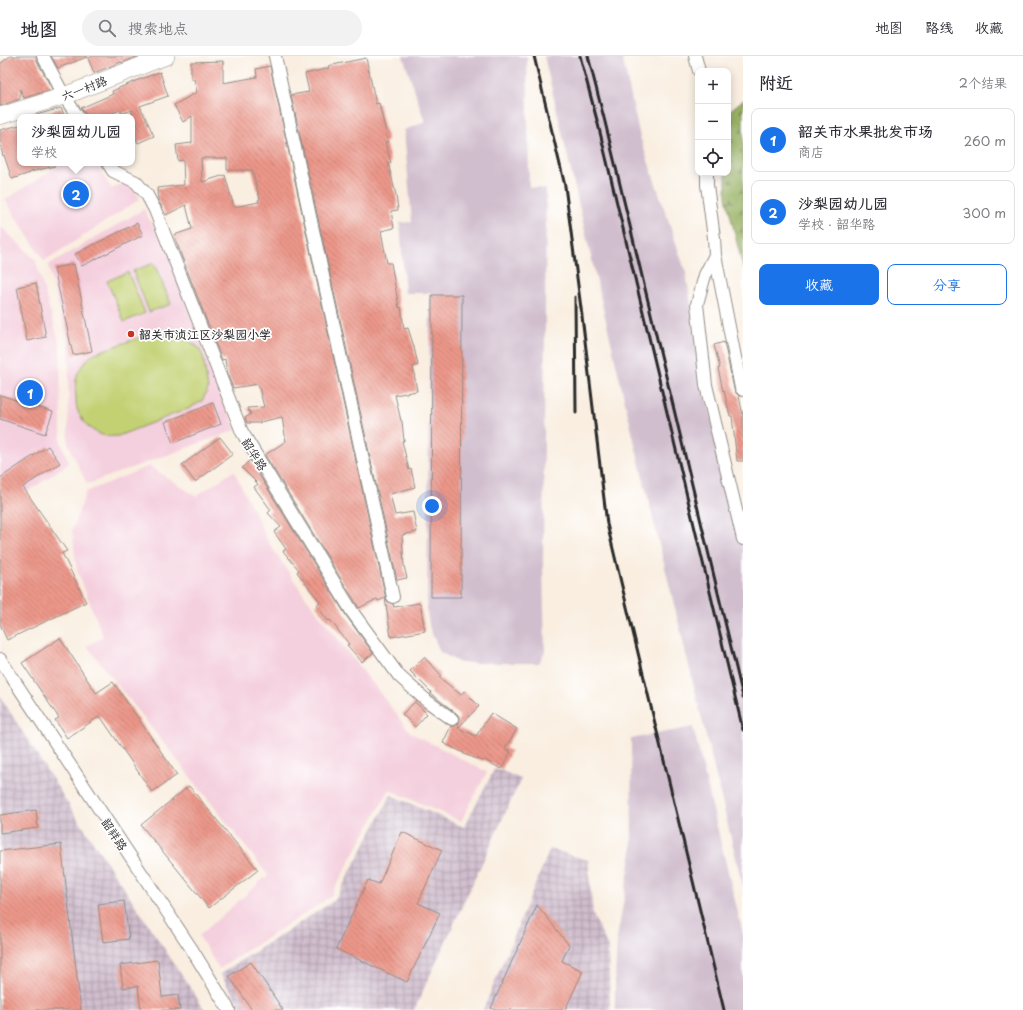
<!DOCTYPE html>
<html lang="zh">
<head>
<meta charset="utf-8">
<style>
  body { margin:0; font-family:"Playpen Sans","LXGW WenKai TC",sans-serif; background:#f2f2f3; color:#2b2b33 }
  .controls { position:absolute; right:12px; top:12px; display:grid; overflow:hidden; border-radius:8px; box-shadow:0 2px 10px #0003 }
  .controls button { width:36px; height:36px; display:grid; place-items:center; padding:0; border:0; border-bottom:1px solid #e1e1e2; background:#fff; color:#2b2b33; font:20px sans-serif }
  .you { position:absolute; left:432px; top:450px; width:14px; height:14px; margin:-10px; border:3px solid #fff; border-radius:50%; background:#1a73e8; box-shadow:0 0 0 6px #1a73e833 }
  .badge { display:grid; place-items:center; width:26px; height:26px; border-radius:50%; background:#1a73e8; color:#fff; font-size:13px; font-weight:700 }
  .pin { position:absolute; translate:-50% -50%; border:2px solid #fff; box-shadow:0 1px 4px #0006 }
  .popup { position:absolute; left:17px; top:58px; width:118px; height:52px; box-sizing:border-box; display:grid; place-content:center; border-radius:8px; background:#fff; filter:drop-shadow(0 1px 3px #0005); font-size:13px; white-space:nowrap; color:#7c7c81 }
  .popup b { font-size:15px; color:#2b2b33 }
  .popup::after { content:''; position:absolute; left:50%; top:100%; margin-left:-8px; border:8px solid transparent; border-top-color:#fff }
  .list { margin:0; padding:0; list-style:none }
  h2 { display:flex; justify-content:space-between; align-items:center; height:52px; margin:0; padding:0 16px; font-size:17px }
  h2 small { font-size:13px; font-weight:400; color:#7c7c81 }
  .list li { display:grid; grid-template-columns:26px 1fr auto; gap:12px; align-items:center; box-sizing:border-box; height:64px; margin:0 8px 8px; padding:0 8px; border:1px solid #e1e1e2; border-radius:8px }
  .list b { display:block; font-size:15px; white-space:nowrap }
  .list p { margin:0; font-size:13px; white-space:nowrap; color:#7c7c81 }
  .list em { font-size:13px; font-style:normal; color:#7c7c81 }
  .actions { display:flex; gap:8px; padding:12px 16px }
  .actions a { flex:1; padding:9px 0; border:1px solid #1a73e8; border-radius:8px; text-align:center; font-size:14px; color:#1a73e8 }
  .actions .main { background:#1a73e8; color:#fff }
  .icon { flex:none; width:22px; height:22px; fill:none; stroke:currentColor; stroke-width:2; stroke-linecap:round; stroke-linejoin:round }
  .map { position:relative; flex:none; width:743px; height:954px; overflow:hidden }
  header { display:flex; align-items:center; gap:24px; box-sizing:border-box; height:56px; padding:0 20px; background:#fff; border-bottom:1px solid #e1e1e2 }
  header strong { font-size:19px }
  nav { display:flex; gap:22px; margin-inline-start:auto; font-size:14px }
  .search { width:280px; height:36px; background:#f2f2f3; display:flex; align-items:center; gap:10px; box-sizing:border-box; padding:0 14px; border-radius:22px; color:#7c7c81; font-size:15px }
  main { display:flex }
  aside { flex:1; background:#fff }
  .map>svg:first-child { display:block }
  .built { fill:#f4cfdd }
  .industrial { fill:url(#industrial-grid) }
  .railway { fill:#d0bdcd }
  .forest { fill:url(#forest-firs); stroke:#626f48 }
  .garden { fill:#c3d173; stroke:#777e4f }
  .building { fill:url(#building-back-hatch); fill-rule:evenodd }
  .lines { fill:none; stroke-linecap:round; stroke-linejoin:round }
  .street-casing { stroke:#928c86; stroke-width:14 }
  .secondary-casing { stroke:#928c86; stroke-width:18 }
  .street { stroke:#fff; stroke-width:12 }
  .secondary { stroke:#fff; stroke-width:17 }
  .rail { stroke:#2b2b2b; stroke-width:3 }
  .poi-dot { fill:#c8321e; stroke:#fff; stroke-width:1.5 }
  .labels { text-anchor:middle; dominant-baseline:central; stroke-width:3.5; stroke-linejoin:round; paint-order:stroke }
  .street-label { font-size:12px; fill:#2b2b2b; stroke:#fff }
  .poi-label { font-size:12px; font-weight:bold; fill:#2b2b2b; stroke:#fff; text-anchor:start }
</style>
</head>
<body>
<header>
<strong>地图</strong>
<div class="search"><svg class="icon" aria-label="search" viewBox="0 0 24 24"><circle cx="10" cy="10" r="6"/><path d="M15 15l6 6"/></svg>搜索地点</div>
<nav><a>地图</a><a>路线</a><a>收藏</a></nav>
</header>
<main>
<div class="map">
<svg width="743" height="954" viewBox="0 0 743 954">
  <defs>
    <pattern id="industrial-grid" width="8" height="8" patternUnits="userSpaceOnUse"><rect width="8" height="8" fill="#d0bdcd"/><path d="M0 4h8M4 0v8" fill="none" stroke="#a99aa7"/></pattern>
    <pattern id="forest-firs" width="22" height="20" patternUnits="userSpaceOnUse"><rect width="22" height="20" fill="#9ab365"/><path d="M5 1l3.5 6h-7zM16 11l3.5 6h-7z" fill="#7e9253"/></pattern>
    <pattern id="building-back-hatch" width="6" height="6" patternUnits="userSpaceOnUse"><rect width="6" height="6" fill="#ec978a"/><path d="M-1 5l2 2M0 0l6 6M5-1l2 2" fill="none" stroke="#bf7b71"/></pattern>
  </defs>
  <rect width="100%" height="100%" fill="#fff"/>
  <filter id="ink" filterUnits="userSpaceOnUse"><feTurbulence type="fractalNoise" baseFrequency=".025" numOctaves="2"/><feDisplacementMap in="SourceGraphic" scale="8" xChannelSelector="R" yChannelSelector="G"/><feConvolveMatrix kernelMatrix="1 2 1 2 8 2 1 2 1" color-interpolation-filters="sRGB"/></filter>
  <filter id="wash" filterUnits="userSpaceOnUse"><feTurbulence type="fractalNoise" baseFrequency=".012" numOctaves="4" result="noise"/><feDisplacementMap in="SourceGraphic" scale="16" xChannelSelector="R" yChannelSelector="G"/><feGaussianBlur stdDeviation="0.9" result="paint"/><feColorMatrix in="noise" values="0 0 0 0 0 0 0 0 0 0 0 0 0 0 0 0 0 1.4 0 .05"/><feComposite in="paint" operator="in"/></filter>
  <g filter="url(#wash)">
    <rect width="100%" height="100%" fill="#f9eee0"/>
    <path class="built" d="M57 107H95L112 133 128 124 140 143 44 205 5 144 59 110Z
      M144 153 171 203 192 264 236 374 87 428 68 388 69 291 48 209Z
      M0 170 35 203 60 289 61 386 69 407 0 455Z
      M149 410 196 440 234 415 269 487 304 539 411 677 487 716 461 765 389 734 330 841 219 913 199 880 268 819 87 590 103 581 77 514 72 474 86 436Z"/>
    <path class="industrial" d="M0 640 72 754 205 954H0Z
      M495 712 521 723 414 954H243L220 918 335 844 391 739 464 771Z
      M550 793 588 804 593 859 608 891 610 954H483Z"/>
    <path class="railway" d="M403 0H527L529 131 546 133 543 512 545 595 539 607H460L440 596 430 573 427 557 430 237H405L400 167 412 166 404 74 425 66Z
      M544 0H622L640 81 686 217 704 330 743 493V831L637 397Z
      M693 671 743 878V954H615V925L617 883 632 795 631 683Z"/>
    <path class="forest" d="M743 44V212L726 141V117H728V56Z"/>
    <path class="garden" d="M154 207 171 248 149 256 133 215Z
      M128 216 145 257 124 266 107 225Z
      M159 275H169L179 278 198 291 203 300 208 333 202 345 190 352 118 380C114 380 109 381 106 380 92 377 82 366 77 353 76 349 76 345 76 341 75 334 75 326 77 319 81 310 87 302 95 297Z"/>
    <g id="blocks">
      <path class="building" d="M10 0H36V3L52 33 24 42 20 33V43L0 50V8Z
        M51 0H87V1L58 12Z
        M93 0H139L122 7 121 6 94 17 88 2Z
        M366 2 376 48 379 47 388 86H385L391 107H388L396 139 398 154 391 155 394 172 381 175 387 207H391L399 252 401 251 404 273 408 272 414 291 418 309 413 311 417 335 395 339 401 365H402L404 385H402L409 414 411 413 415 431 390 438 395 459 413 456 417 476 402 479 404 510 407 522 397 524 291 39 309 36 305 18 329 12 328 10Z
        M223 5V27L257 21 256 13 270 10 386 543 388 546 393 548 394 551 420 547 425 575 391 581 385 542 378 545 377 543 359 552 265 399 286 385 282 361 260 366V367H247L245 362 251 358 247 352 264 351 258 328 233 332 227 317 225 303 222 304 180 196 174 179 192 173 186 149 166 159 158 144 157 132 184 129 183 104 178 105 176 89 192 87V60L183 66 174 49 197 36 194 23H191V6ZM201 102H227V114H252L260 143 258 144 259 146 234 151 225 119 202 126Z
        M160 16 168 40 140 50 154 80 138 87 132 74V54L122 58 120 54 104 61H85L84 57 81 52 113 38 112 35 138 24Z
        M61 52 65 61H34L33 60Z
        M20 69V107H54L55 110 30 116V117L12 123 4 99 3 100 0 88V74Z
        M137 167 143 179 82 210 75 198Z
        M74 208 92 295 73 299 54 212Z
        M36 227 46 281 27 285 17 231Z
        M432 239H462L461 541H431Z
        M724 286 734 333 736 337 739 340 743 360V405H737L732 360H730L724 334 723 335 718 312H720L714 289Z
        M0 339 53 356 45 378 0 363Z
        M213 347 221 368 173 387 165 366Z
        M220 381 233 398 195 426 182 409Z
        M48 390 60 407 23 431 67 495 62 497 86 546 7 584 0 568V422Z
        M250 404 347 561 373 597 362 606 347 589 349 588 330 564 328 565 316 549 320 546 297 516 299 514 283 495 286 493 274 476 281 471 268 457 271 454 254 431 258 428 242 412Z
        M60 582 96 637 113 626 177 719 152 736 100 660 67 682 55 664 59 662 22 607Z
        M424 601 441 619 439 621 461 639 464 635 479 650 458 672 476 680 491 657 517 673 505 692 511 695 502 713 484 704 483 705 464 698V697L443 687 451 670H455L458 667 459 663V660L456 657 430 637 431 636 410 615Z
        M415 646 427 658 415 671 402 658Z
        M189 730 258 814 209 852 141 769Z
        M36 754 38 772 0 777V759Z
        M402 776 442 794 418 847 440 857 407 926 336 893 368 824 379 828Z
        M61 788 81 954H0V795Z
        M124 845 129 883 103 886 98 848Z
        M537 849 569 889 562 905 583 915 565 954H495L491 952Z
        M158 904 162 941 178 939 180 954H141L138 930 123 932 120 909Z
        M251 906 283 954H252L229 920Z"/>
    </g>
  </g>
  <g filter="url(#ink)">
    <use href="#blocks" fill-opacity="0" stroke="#928c86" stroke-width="1"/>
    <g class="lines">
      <defs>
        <path id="street" d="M43 0 64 40 78 61
          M275 0 393 541
          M695 0 699 15
          M108 107 113 115 136 126 147 139 155 154 242 376 353 557 399 620 427 645 452 663
          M707 117V129L714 182 715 199 705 219 697 248 706 329 743 483
          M715 199 741 332 743 334
          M0 603 191 892 229 954"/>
        <path id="secondary" d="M0 60 64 40 166 0"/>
      </defs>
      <use href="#street" class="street-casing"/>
      <use href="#secondary" class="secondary-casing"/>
      <use href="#street" class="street"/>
      <use href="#secondary" class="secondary"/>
      <path class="rail" d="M534 0 565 130 582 260 607 468 724 954
        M580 0 598 68 743 674
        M588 0 605 66 743 641
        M575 241 576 357"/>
    </g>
  </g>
  <circle class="poi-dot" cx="131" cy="278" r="4"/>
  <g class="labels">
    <g class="street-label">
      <text transform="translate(84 32) rotate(-21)">六一村路</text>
      <text transform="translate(255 398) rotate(58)">韶华路</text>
      <text transform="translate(115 778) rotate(57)">韶祥路</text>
    </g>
    <g class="poi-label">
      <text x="139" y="278">韶关市浈江区沙梨园小学</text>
    </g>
  </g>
</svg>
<div class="controls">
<button>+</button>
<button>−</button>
<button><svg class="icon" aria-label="locate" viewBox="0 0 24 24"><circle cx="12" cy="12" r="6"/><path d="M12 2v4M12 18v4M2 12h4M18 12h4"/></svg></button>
</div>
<div class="you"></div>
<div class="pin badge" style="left:30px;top:337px">1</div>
<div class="pin badge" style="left:76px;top:138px">2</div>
<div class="popup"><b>沙梨园幼儿园</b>学校</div>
</div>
<aside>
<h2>附近<small>2个结果</small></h2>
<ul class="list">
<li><span class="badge">1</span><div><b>韶关市水果批发市场</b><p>商店</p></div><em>260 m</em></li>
<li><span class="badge">2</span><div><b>沙梨园幼儿园</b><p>学校 · 韶华路</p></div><em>300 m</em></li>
</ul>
<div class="actions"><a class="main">收藏</a><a>分享</a></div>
</aside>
</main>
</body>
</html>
